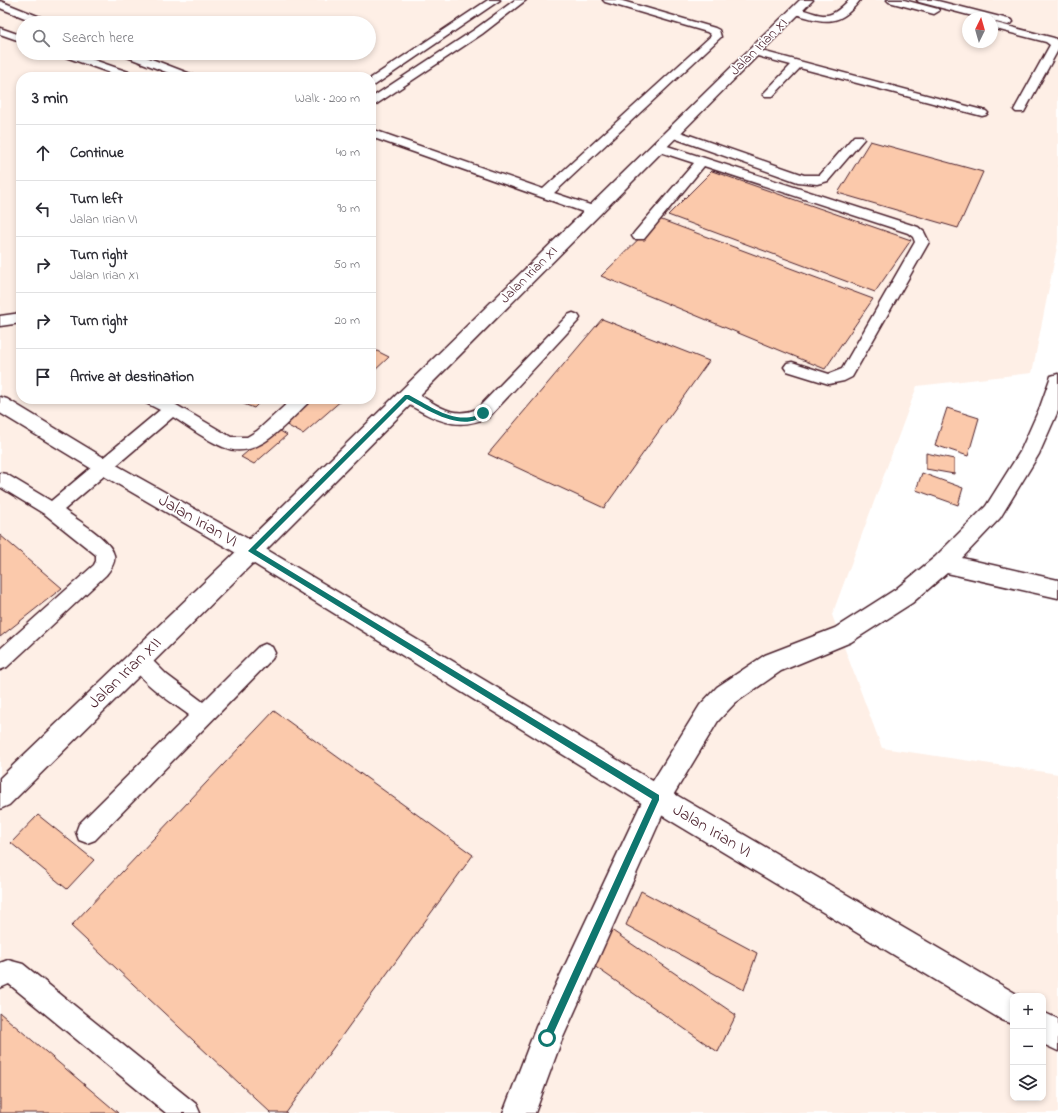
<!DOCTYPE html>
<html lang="en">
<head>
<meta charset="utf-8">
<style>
  body { margin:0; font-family:"Indie Flower",sans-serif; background:#f7f7f7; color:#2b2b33 }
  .controls { position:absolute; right:12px; bottom:12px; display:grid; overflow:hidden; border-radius:8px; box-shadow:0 2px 6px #0003 }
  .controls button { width:36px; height:36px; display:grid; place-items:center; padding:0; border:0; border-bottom:1px solid #e1e1e2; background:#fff; color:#2b2b33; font:20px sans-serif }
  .compass { position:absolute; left:962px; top:12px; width:36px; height:36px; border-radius:50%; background:#fff; box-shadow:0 2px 6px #0003; rotate:5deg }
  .stop { position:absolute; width:12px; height:12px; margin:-9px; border:3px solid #0f766e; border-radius:50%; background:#fff }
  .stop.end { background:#0f766e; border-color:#fff; box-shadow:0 1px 4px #0008 }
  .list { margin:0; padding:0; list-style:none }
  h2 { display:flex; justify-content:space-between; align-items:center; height:52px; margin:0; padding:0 16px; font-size:17px }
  h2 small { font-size:13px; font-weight:400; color:#7c7c81 }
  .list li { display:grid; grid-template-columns:26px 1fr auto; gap:12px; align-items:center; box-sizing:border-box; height:56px; padding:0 16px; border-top:1px solid #e1e1e2 }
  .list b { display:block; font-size:15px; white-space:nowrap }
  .list p { margin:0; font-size:13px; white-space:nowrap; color:#7c7c81 }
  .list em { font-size:13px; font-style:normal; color:#7c7c81 }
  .icon { flex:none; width:22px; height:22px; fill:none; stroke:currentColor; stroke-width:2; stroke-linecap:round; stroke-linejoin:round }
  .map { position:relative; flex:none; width:1058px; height:1113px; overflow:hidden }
  .search { position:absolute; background:#fff; box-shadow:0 2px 6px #0003; left:16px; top:16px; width:360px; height:44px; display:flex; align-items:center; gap:10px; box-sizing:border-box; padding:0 14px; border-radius:22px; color:#7c7c81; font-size:15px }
  .panel { position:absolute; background:#fff; box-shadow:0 2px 6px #0003; left:16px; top:72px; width:360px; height:332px; border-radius:16px }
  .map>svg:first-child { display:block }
  .built { fill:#feefe6; fill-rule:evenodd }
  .building { fill:#fbc9ab; stroke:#4a1f2b }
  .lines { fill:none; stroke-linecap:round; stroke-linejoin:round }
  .lane-casing { stroke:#4a1f2b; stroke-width:3 }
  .street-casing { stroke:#4a1f2b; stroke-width:3 }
  .secondary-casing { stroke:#4a1f2b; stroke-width:3 }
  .lane { fill:#fff; fill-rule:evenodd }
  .street { fill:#fff; fill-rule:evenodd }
  .secondary { fill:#fff; fill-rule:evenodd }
  .route { fill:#0f766e }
  .labels { text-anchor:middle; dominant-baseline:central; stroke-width:3; stroke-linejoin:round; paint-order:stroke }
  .far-street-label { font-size:14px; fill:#4a1f2b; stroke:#fff }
  .street-label { font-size:17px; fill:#4a1f2b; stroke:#fff }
</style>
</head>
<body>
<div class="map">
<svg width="1058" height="1113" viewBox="0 0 1058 1113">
  <rect width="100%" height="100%" fill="#fff"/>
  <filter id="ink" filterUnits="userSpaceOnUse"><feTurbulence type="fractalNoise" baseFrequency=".025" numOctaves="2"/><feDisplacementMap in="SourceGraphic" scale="8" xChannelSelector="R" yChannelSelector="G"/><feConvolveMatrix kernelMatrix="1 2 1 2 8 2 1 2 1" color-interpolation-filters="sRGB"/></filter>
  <g filter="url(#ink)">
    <path class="built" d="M0 0H1058V242L1032 373 917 386 832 615 882 748 1058 774V1113H0ZM968 18H992V42H968ZM23 23H369V53H23ZM21 77H371V399H21ZM1013 996H1043V1098H1013Z"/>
    <path class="building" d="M870 141 983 172 958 228 838 193Z
      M712 171 911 240 875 292 668 215Z
      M659 219 873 299 825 369 601 276Z
      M602 319 709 361 604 508 488 454Z
      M371 348 389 357 371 374Z
      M231 399H263L254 408Z
      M305 399H343L303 434 279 421Z
      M947 408 979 418 968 456 935 445Z
      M275 428 287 435 254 464 241 457Z
      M926 453 954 459V474L926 469Z
      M922 473 963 488 958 505 916 490Z
      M0 535 62 588 0 637Z
      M274 711 473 855 286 1113H271L71 926Z
      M38 815 94 860 67 889 11 843Z
      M641 891 757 953 744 990 626 925Z
      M604 925 736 1015 718 1052 584 959Z
      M0 1013 118 1113H0Z"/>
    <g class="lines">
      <defs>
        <path id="lane" d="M488 0H500L375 85 371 86V78Z
          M515 0H526L482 34 375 105 371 106V98L474 30Z
          M603 0H619L715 28 719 30 721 37 554 193 599 208 600 211 599 214H589L371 137V129L543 189 711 36 710 34 707 32 605 2Z
          M849 0H860C838 29 823 22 792 13L791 11 796 8C825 15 826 23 849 0Z
          M887 0H904L938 9 939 11 934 14 889 2Z
          M917 0H934L1012 20 1013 22 1008 25 992 21V18H980L919 2Z
          M0 1 50 21 51 23H37L0 8Z
          M992 22 1054 38 1058 41V50L1024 112H1016L1014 110 1050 45 1046 42 992 28Z
          M0 28 23 36V42L0 34Z
          M754 49 986 111 988 113 986 115 982 116 800 68 773 96H765L763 94 765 92 791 65 750 54 749 52Z
          M59 53H74L137 75 139 77H122L60 55Z
          M121 53H136L193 75 195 77H179L122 55Z
          M672 129 804 175H820L854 136H862L864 139 828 181 817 184 798 182 668 136 666 133 668 130Z
          M658 143 918 227 924 232 929 242 852 377 844 381 829 384 787 371 784 367 787 363 792 362 829 374 842 369 915 242 913 237 908 233 704 166 644 239H634L632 236 634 233 694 163 654 150 652 147 654 144Z
          M21 313V323L0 326V316Z
          M573 313 578 315 580 318 578 321 489 417C454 433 432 418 401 400L399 396 401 392C423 386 442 424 477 409L568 315Z
          M144 399H166L231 437H247L257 431 292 399H310L308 403C286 423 257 462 223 447 206 440 189 427 173 417L64 510C77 520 111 540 114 555 116 562 110 570 106 575L7 667 0 670V649L94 565 96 561V555L46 515 0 487V473L6 474 51 501 160 410 146 403Z
          M265 644 272 647 275 653 272 659 95 840 87 843 79 840 76 832 79 824 189 715C170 701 139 682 129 660L132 654 139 651 146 654 167 675 203 702 258 647Z
          M8 960 23 964 196 1104 200 1113H166L9 984 0 988V963Z"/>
        <path id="street" d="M800 0H813L259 557 9 805 0 809V778L243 545Z
          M1058 374V411L1039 454 1000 518 962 558 1058 580V598L947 573 912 603 851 642 781 671 735 703 718 721 666 807 561 1042 535 1113H503L536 1027 648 789 700 705 717 687 765 655 835 628 896 589 935 557 986 506 1020 452 1040 407 1051 376Z"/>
        <path id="secondary" d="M0 397 7 399 111 462 259 545 666 789 1020 996H1013V1024L1002 1020 648 807 243 557 97 472 0 413Z
          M1043 1012 1058 1019V1051L1043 1044Z"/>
      </defs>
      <use href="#lane" class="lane-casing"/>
      <use href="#street" class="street-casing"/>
      <use href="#secondary" class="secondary-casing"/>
      <use href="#lane" class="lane"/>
      <use href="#street" class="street"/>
      <use href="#secondary" class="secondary"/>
    </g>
  </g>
  <path class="route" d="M405 395H409C428 405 452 423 475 416 478 415 480 412 483 411L486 413C465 435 428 410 407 399L256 550 659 795V800L550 1041 547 1043 544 1041 542 1038 544 1035 652 799 248 551Z"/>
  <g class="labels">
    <g class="far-street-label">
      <text transform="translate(759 47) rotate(-45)">Jalan Irian XI</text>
      <text transform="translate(529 275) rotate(-45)">Jalan Irian XI</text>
    </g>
    <g class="street-label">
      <text transform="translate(198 521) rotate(30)">Jalan Irian VI</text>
      <text transform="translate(125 673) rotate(-44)">Jalan Irian XII</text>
      <text transform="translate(712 831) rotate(31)">Jalan Irian VI</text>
    </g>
  </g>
</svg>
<div class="controls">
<button>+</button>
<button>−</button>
<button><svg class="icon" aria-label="layers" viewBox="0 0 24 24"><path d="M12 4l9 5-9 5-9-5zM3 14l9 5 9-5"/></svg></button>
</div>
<svg class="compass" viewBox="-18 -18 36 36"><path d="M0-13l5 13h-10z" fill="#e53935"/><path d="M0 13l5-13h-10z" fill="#7c7c81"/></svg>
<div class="stop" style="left:547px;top:1038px"></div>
<div class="stop end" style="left:483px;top:413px"></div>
<div class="search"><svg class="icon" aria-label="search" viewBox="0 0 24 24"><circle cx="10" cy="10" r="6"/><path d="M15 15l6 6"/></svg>Search here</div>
<section class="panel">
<h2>3 min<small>Walk · 200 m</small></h2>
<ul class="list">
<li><svg class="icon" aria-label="ahead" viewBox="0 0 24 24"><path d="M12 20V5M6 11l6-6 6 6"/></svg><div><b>Continue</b></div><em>40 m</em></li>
<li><svg class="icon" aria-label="left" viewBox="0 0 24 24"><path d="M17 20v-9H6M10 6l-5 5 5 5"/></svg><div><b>Turn left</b><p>Jalan Irian VI</p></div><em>90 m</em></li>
<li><svg class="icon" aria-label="right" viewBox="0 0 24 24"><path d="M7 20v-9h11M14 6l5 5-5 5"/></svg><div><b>Turn right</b><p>Jalan Irian XI</p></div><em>50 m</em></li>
<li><svg class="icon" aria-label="right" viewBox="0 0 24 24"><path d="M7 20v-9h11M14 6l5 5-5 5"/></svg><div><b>Turn right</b></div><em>20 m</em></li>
<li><svg class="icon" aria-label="arrive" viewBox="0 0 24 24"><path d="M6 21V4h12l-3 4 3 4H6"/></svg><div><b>Arrive at destination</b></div></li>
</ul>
</section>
</div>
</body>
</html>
